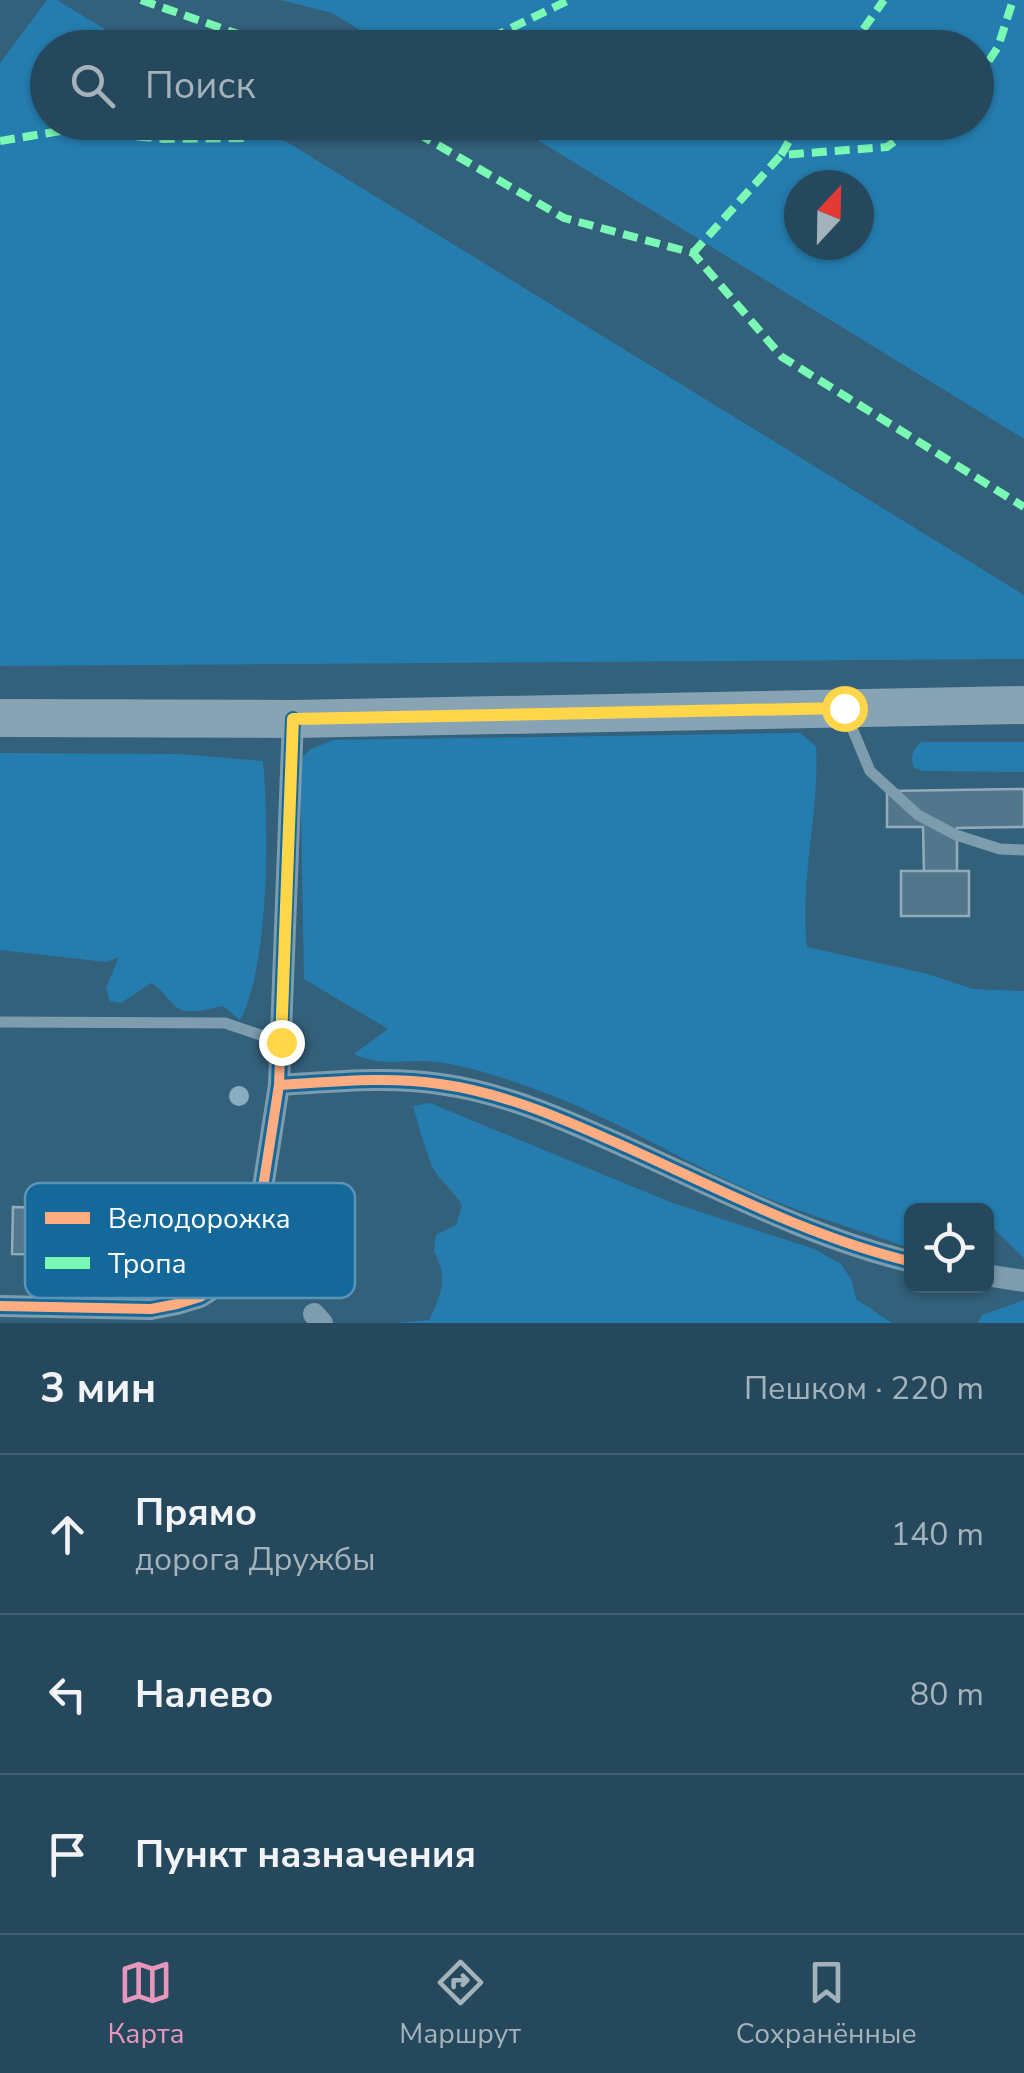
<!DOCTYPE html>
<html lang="ru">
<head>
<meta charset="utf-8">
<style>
  body { margin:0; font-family:"Nunito Sans",sans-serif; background:#325265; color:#f1f3f6 }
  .controls { position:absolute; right:30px; bottom:30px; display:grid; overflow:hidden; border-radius:15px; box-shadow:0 2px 8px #0004 }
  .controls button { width:90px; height:90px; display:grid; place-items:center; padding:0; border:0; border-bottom:2px solid #426072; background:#26485c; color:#f1f3f6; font:50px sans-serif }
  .compass { position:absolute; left:784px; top:170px; width:90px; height:90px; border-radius:50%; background:#26485c; box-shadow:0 2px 8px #0004; rotate:22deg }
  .stop { position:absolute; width:30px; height:30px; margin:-22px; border:8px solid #ffd54a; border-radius:50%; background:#fff }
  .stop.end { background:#ffd54a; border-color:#fff; box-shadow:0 2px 10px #0008 }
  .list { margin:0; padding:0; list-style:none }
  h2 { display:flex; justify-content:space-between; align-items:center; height:130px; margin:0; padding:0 40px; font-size:42px }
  h2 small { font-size:32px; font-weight:400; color:#a4b2bb }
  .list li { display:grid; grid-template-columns:65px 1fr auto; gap:30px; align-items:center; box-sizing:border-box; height:160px; padding:0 40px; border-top:2px solid #426072 }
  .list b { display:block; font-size:38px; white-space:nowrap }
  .list p { margin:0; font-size:32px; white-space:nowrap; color:#a4b2bb }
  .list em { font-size:32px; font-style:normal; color:#a4b2bb }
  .icon { flex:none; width:55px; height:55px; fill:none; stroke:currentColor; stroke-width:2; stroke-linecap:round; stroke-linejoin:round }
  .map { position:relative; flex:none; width:1024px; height:1323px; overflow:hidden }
  .search { position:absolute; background:#26485c; box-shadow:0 2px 8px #0004; left:30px; right:30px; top:30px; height:110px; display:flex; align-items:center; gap:25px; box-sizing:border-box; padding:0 35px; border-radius:55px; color:#a4b2bb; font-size:38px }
  .sheet { height:610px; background:#26485c }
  nav { display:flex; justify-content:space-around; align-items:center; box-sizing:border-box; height:140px; border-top:2px solid #426072; background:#26485c; font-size:28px; color:#a4b2bb }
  nav a { display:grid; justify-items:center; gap:5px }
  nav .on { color:#e797bd }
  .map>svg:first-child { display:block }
  .green { fill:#257daf; fill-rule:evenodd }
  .building { fill:#52778c; stroke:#92abba; stroke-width:2.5 }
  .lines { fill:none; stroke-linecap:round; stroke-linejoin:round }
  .lane { stroke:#7d9cad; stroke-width:11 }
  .street { stroke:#7d9cad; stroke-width:22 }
  .primary { stroke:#88a4b4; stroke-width:38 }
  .quiet { stroke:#7af9b4; stroke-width:8; stroke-dasharray:15 8; stroke-linecap:butt }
  .cycleway-casing { stroke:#14689a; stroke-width:16 }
  .cycleway { stroke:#ffac80; stroke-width:10 }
  .tree { fill:#89aec2 }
  .route { stroke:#ffd54a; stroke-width:12 }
  .key { fill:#14689a; stroke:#5a95b8; stroke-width:2.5 }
  .key-label { font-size:28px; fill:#fff }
</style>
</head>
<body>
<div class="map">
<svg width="1024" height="1323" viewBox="0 0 1024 1323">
  <rect width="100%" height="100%" fill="#33607b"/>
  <path class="green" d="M47 0H57L134 47 48 48V122L256 123 1024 595V659L0 666V63Z
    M281 0H1024V439L510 123 976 122V48L388 47 332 13ZM859 185V245H799V185Z
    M800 733 816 746C820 813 799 880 807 947L928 974 973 989 1024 991V1258L993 1228H987L986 1210H912L911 1248 907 1247C854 1228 799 1213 748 1190 675 1157 608 1115 532 1088 501 1077 469 1066 436 1062 404 1058 385 1068 354 1054L388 1029 304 979 300 759 311 749 333 740Z
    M922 742H1024V772L923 771 914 768C910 757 912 749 922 742Z
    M0 753 179 754 263 761C269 826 270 964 240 1020L223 1006C209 1008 187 1017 175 1006 166 998 162 989 151 983L121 1003 110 1001 106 988 119 957 106 962 0 950Z
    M430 1103 670 1202 814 1249 841 1264 852 1281 856 1299 892 1323H395L429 1320C441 1295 449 1277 434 1252L436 1235 456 1225 462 1206C455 1191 440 1182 433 1168 425 1150 419 1126 413 1106Z
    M1024 1300V1323H978L982 1315Z"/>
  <path class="building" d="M1024 789V827L957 828V871H924L923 827H887V791Z
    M901 871H969V916H901Z
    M13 1207 82 1209V1255L12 1254Z"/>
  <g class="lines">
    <path class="lane" d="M847 716 870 771 918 815 956 835 1000 849 1024 850
      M0 1022 225 1023 281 1042"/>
    <path class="street" d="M279 1085C332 1082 387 1076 440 1084 506 1093 568 1121 628 1148 721 1190 812 1238 912 1262
      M986 1275 1024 1281
      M0 1306 151 1309 177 1304 200 1297 219 1285 235 1271 244 1252 259 1213 279 1085 293 719
      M314 1314 322 1323"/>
    <path class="primary" d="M0 718 293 719 1024 705"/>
    <path class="quiet" d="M141 0 278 48
      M470 48 569 0
      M850 48 884 0
      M976 80 998 47 1013 0
      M398 122 564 218 693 253 782 357 1024 507
      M800 122 781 155 887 147 921 122
      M0 141 66 130 164 139 245 138 292 122
      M693 253 781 155"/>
    <defs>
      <path id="cycleway" d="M279 1085C332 1082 387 1076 440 1084 506 1093 568 1121 628 1148 721 1190 812 1238 912 1262
        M0 1306 151 1309 177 1304 200 1297 219 1285 235 1271 244 1252 259 1213 279 1085 293 719"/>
    </defs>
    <use href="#cycleway" class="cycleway-casing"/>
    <use href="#cycleway" class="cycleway"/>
  </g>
  <circle class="tree" cx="239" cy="1096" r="10"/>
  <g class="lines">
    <path class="route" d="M281 1042 293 719 844 708"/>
  </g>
  <rect x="25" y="1183" width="330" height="115" rx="15" class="key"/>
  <rect x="45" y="1212" width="45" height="12" fill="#ffac80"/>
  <rect x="45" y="1257" width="45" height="12" fill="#7af9b4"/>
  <g class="key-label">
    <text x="108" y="1228">Велодорожка</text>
    <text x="108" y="1273">Тропа</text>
  </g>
</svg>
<div class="controls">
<button><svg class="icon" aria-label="locate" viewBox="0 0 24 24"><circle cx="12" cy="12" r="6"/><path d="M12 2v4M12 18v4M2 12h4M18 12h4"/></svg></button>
</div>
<svg class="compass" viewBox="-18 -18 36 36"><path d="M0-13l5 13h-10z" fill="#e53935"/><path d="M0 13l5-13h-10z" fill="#a4b2bb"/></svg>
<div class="stop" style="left:844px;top:708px"></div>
<div class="stop end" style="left:281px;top:1042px"></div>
<div class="search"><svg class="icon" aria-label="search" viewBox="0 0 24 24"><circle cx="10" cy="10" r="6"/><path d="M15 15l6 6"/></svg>Поиск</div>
</div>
<section class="sheet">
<h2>3 мин<small>Пешком · 220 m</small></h2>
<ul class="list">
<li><svg class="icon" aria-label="ahead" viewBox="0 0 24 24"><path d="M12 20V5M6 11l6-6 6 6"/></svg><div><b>Прямо</b><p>дорога Дружбы</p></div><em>140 m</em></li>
<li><svg class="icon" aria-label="left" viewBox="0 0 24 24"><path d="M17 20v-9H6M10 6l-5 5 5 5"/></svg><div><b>Налево</b></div><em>80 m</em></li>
<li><svg class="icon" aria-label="arrive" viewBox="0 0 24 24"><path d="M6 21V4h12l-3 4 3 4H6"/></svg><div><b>Пункт назначения</b></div></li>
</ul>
</section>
<nav>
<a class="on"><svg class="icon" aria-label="map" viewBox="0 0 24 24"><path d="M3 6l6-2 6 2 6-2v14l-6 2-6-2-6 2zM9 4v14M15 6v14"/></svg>Карта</a>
<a><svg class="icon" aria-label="directions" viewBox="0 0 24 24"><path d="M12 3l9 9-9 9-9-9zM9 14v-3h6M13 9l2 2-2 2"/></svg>Маршрут</a>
<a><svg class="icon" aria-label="saved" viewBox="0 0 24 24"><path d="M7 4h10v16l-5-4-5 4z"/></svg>Сохранённые</a>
</nav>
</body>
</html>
